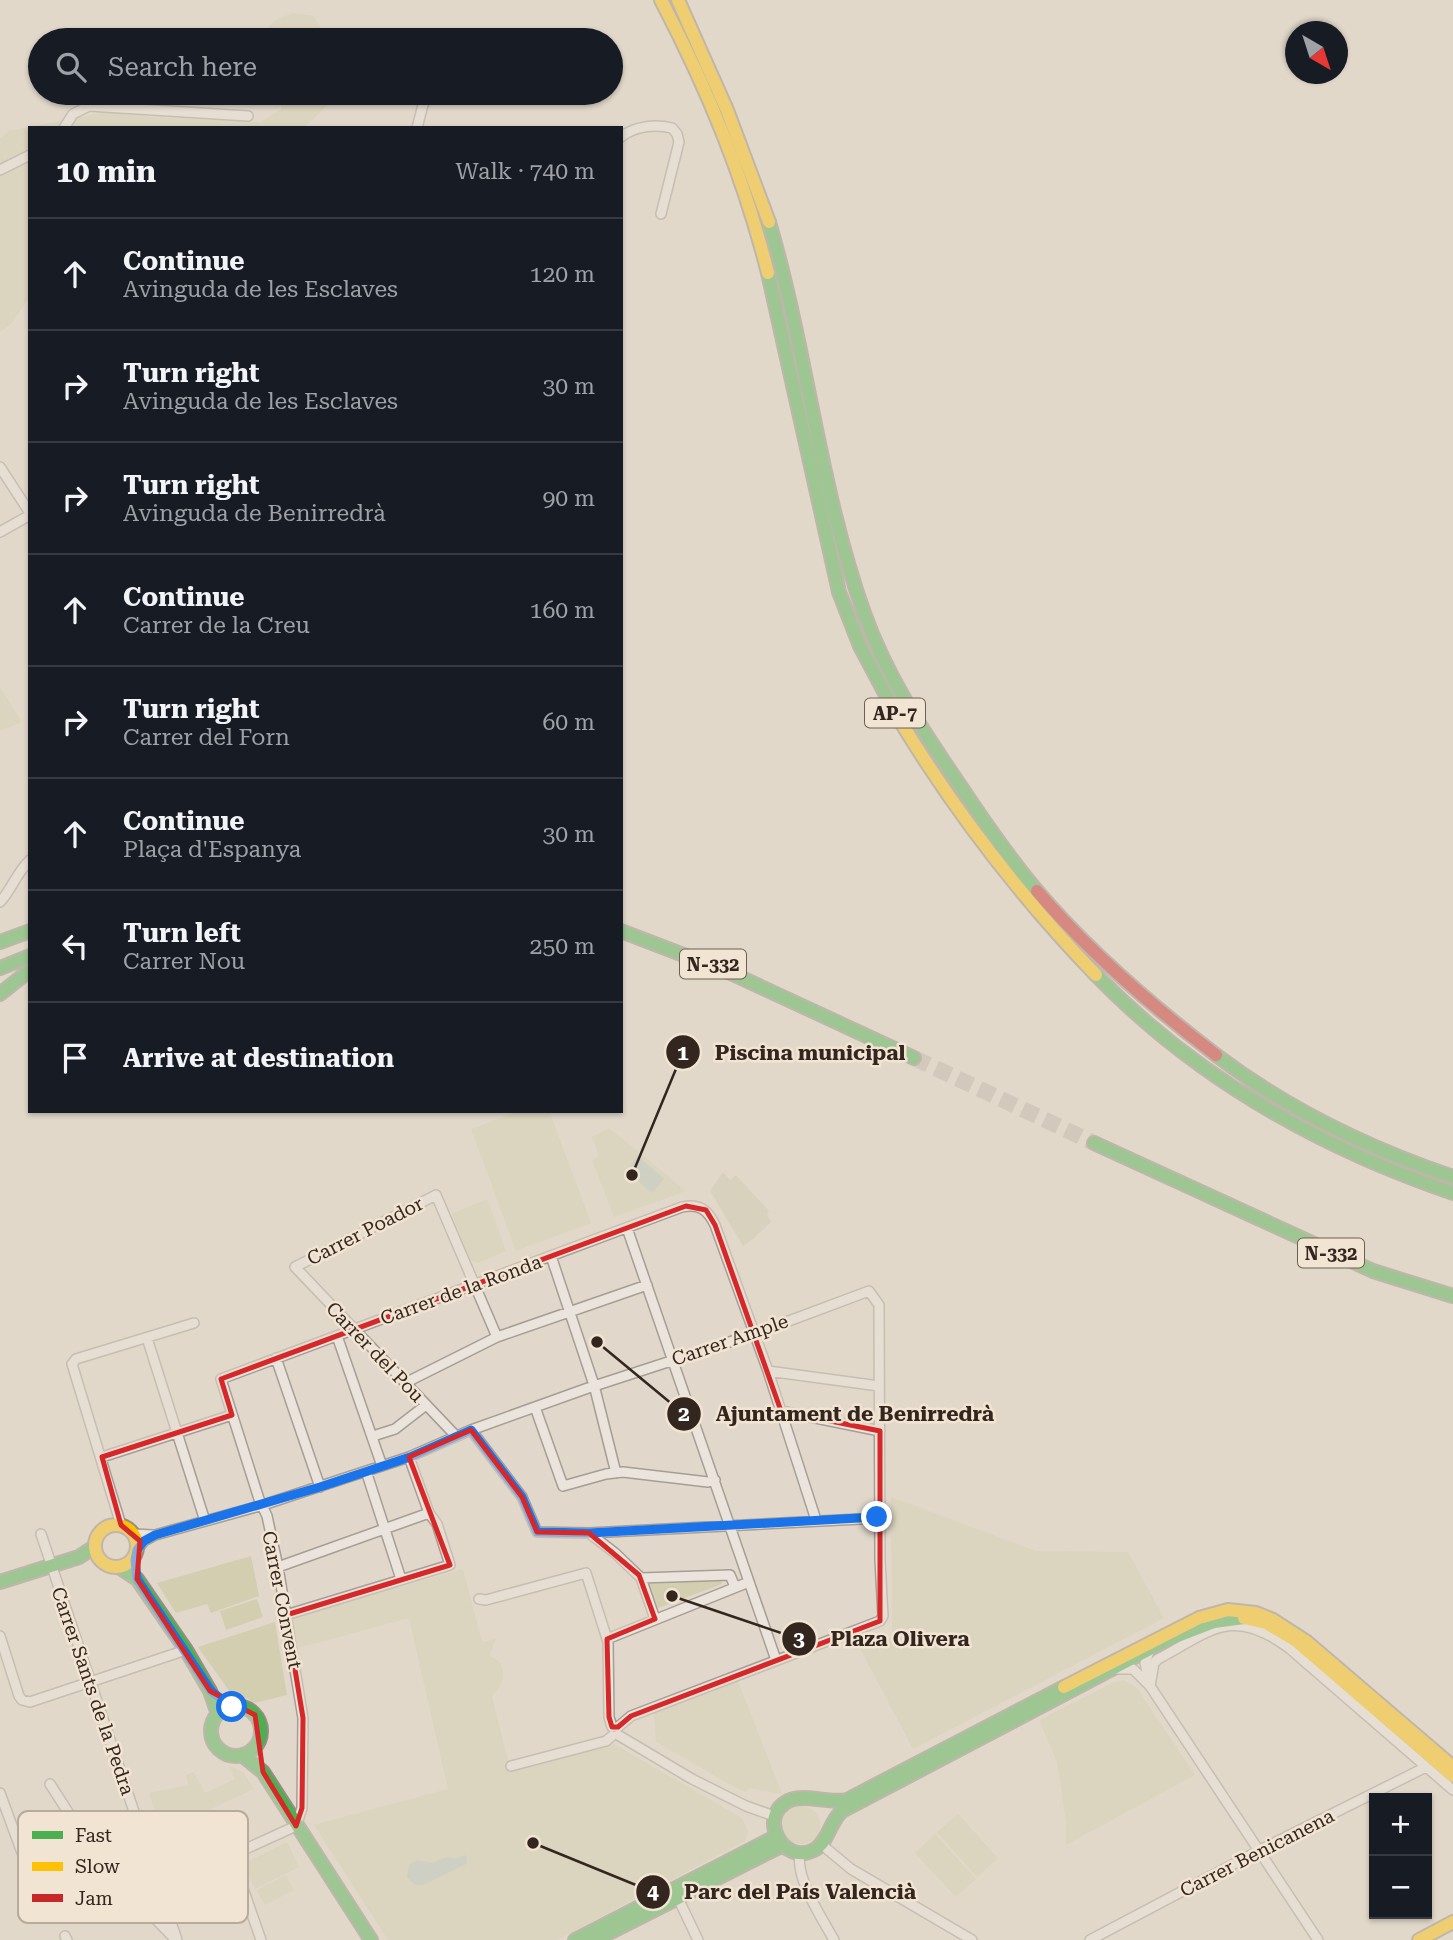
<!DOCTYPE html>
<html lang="en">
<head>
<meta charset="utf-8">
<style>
  body { margin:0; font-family:"Roboto Serif",serif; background:#20242c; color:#f1f3f6 }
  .controls { position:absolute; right:21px; bottom:21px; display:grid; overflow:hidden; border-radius:0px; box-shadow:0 2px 5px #0004 }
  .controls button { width:63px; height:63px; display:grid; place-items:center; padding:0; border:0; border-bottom:2px solid #363941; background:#171b24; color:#f1f3f6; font:35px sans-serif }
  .compass { position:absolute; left:1285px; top:21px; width:63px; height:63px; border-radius:50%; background:#171b24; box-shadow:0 2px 5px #0004; rotate:141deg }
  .stop { position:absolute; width:21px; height:21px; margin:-16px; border:5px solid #1a73e8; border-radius:50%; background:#fff }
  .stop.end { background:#1a73e8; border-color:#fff; box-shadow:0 2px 7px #0008 }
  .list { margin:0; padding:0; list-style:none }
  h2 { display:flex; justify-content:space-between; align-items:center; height:91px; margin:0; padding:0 28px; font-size:30px }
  h2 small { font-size:23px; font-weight:400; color:#9ea1a6 }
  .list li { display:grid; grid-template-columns:46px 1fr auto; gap:21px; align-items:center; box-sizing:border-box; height:112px; padding:0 28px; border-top:2px solid #363941 }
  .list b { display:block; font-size:26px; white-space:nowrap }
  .list p { margin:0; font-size:23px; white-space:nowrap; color:#9ea1a6 }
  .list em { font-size:23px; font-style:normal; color:#9ea1a6 }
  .icon { flex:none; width:38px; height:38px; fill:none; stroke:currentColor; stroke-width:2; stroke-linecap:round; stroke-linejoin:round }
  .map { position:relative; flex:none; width:1453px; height:1940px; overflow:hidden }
  .search { position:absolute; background:#171b24; box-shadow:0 2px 5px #0004; left:28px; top:28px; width:595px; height:77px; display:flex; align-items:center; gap:18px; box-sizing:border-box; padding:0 24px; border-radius:38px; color:#9ea1a6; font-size:26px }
  .panel { position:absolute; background:#171b24; box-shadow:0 2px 5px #0004; left:28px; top:126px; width:595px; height:987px; border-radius:0px }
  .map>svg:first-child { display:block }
  .green { fill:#d2ceaf }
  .cemetery { fill:#cdc8ae }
  .water { fill:#b7c5ba }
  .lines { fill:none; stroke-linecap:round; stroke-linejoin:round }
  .highway-tunnel { stroke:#beb4a8; stroke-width:16; stroke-dasharray:16 8; stroke-linecap:butt }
  .street-casing { stroke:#a69e95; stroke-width:12 }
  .fast-casing { stroke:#968d85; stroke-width:16 }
  .slow-casing { stroke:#968d85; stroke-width:16 }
  .jam-casing { stroke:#968d85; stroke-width:16 }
  .street { stroke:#eae4dd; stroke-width:9 }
  .fast { stroke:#4caf50; stroke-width:12 }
  .slow { stroke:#ffc107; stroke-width:12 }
  .jam { stroke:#c62828; stroke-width:12 }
  .route { stroke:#1a73e8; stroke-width:9 }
  .marked { fill:none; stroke:#d62828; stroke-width:5; stroke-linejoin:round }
  .labels { text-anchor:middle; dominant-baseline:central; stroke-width:5; stroke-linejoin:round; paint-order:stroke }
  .shield { fill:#f2e4d2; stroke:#6c5f54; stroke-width:2 }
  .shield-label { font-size:18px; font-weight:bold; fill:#33261e }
  .street-label { font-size:19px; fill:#33261e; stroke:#f2e4d2 }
  .key { fill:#f2e4d2; stroke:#b9ab9c; stroke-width:2 }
  .key-label { font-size:19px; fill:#33261e }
  .leader { fill:none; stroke:#33261e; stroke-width:2.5 }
  .callout-dot { fill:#33261e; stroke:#f2e4d2; stroke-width:2.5 }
  .mark-label { font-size:21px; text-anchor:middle; font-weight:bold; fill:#fff }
  .callout-label { font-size:21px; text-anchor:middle; font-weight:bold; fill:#33261e; stroke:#f2e4d2; stroke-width:5; stroke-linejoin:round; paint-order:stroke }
</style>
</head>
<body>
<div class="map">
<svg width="1453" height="1940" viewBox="0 0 1453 1940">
  <rect width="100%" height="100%" fill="#e1d8cb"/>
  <path class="green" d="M293 13 314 16 327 40H265L261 34 275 20Z
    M281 93H340L304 128H30V297L11 324 0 332V138L9 131 106 112 152 117 261 122 281 109Z
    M0 687 22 722 1 731 0 730Z
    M518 1111H549L591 1223 516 1251 471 1129Z
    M609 1128 686 1191 614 1217 592 1160 599 1156 592 1137Z
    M487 1199 506 1251 478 1263 470 1260 452 1214Z
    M891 1497 1036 1551 1128 1552 1164 1618 913 1749 855 1639 892 1638Z
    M251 1556 259 1596 211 1613 207 1604 176 1613 157 1583Z
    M463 1569 482 1642 496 1639 489 1655 500 1662C506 1675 503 1686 492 1696L511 1772 614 1744 742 1818 748 1831 745 1841 557 1940H388L314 1825 448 1789 409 1618 298 1648 292 1618Z
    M721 1580 722 1584 658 1608 649 1584Z
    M257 1599 263 1617 226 1630 220 1611Z
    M275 1622 287 1695 255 1703 244 1697 235 1699 198 1647Z
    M1124 1680 1136 1687 1195 1775 1066 1845V1822L1057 1762 1039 1720 1114 1682Z
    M738 1681 782 1794 749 1788 746 1792 736 1788 656 1742 654 1713Z
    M228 1765 243 1772 254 1789 162 1832 149 1793 188 1785 186 1775 194 1772 205 1793 235 1779Z
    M782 1825a19 19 0 1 1 38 0a19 19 0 1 1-38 0Z
    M958 1814 998 1858 977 1877 937 1832Z
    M935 1834 976 1879 956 1897 915 1853Z
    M287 1842 299 1867 255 1889 243 1864Z
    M286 1875 294 1890 265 1905 257 1890Z"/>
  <path class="cemetery" d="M723 1172 730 1180 736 1175 769 1211 767 1214 771 1222 753 1239 743 1246 710 1191Z"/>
  <path class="water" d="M638 1156 664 1179 652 1193 626 1170Z
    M465 1855 467 1858 466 1864 423 1885H415L407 1877 409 1865 418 1860 432 1863 447 1857 455 1859Z"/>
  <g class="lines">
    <path class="highway-tunnel" d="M914 1058 1094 1143"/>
    <defs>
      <path id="street" d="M449 40 456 38 472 40
        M545 93 562 95
        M64 128 73 114 89 106 248 116
        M417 128 426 93
        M621 137C635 126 655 124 672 128L677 134 679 142 661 214
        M0 170 30 155
        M0 467 30 513
        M0 532 30 515
        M0 902C12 889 17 872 30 860
        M627 1228 776 1660
        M551 1256 594 1385 616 1473
        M337 1336 382 1466
        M147 1338 205 1521
        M276 1358 320 1487
        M768 1371 879 1386
        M405 1383 497 1337 647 1285
        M535 1407 563 1486 606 1474 623 1472 708 1482 715 1480
        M781 1411 880 1431
        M471 1430 522 1497 537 1532 589 1533 880 1518
        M373 1436 395 1429 426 1405
        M456 1436 295 1267 436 1195 497 1337
        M102 1457 232 1415
        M366 1471 401 1579
        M121 1525 72 1364 76 1359 194 1323
        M589 1533 615 1553 641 1578
        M41 1534 177 1940
        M134 1534 153 1535
        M137 1550 144 1541 155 1535 263 1505 409 1457 471 1430 588 1388 754 1334 869 1291 879 1305 880 1560 883 1616 880 1621 631 1716 618 1727
        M278 1567 429 1513
        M479 1599 486 1600 586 1573 608 1642 609 1717 612 1727
        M286 1615 450 1565 437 1524 429 1513 409 1457
        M655 1619 641 1578 730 1575 735 1587
        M0 1636 19 1696 22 1700 30 1702 186 1650
        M607 1639 749 1582
        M1115 1669H1133L1150 1686 1318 1940
        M1149 1681 1145 1663 1150 1649
        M1150 1686 1154 1663 1158 1659C1212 1630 1232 1606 1289 1648L1453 1790
        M618 1735 692 1779 746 1806 774 1816
        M511 1766 606 1741 612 1736
        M50 1784 93 1851
        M0 1793 21 1850 49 1907
        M821 1844 851 1869 972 1940
        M231 1854 261 1940
        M800 1854C795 1878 822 1918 834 1940
        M676 1894 698 1940
        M65 1936 67 1940
        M176 1940 136 1899 296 1826 302 1808 303 1718 278 1567 267 1516 259 1499 221 1379 682 1207C699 1203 708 1210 715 1225L768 1371 816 1520
        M1090 1940 1264 1848 1426 1767"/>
      <path id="fast" d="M769 222C807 351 819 487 864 613 886 675 922 730 959 784 983 820 1008 857 1037 891
        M768 273 839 592 860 646 896 714
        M621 931 733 974 914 1058
        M0 942 30 931
        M0 968 30 956
        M1096 975C1196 1078 1318 1147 1453 1193
        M0 994 30 970
        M1216 1055C1287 1109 1368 1148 1453 1177
        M1094 1143 1373 1271 1453 1296
        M119 1567 137 1579 186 1650 210 1691 218 1714
        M0 1582 79 1557 94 1547
        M1064 1687 847 1800C828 1804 804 1793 788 1801 757 1817 783 1866 814 1850 828 1843 830 1821 842 1811L1165 1641 1214 1622 1244 1618
        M211 1731a25 25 0 1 1 50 0a25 25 0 1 1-50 0Z
        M242 1755 263 1772 371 1940
        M575 1940 775 1837
        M595 1940 781 1846"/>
      <path id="slow" d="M661 0C708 90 743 175 768 273
        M678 0 727 110 769 222
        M896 714C953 809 1019 895 1096 975
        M95 1546a21 21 0 1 1 42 0a21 21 0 1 1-42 0Z
        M1244 1618 1266 1623 1295 1640 1453 1776
        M1064 1687 1199 1618 1228 1610 1256 1613 1273 1620 1307 1642 1453 1767
        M1419 1940 1453 1922"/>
      <path id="jam" d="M1037 891C1089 952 1152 1006 1216 1055"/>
    </defs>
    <use href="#street" class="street-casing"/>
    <use href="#fast" class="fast-casing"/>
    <use href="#slow" class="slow-casing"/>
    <use href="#jam" class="jam-casing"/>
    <use href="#street" class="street"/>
    <use href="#fast" class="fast"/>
    <use href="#slow" class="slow"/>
    <use href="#jam" class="jam"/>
  </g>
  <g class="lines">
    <path class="route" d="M232 1707 211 1691 137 1579 135 1560 137 1550 144 1541 155 1535 320 1487 410 1457 471 1430 522 1497 537 1532 589 1533 877 1517"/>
  </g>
  <path d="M0 0H1453V1940H0ZM686 1206 706 1210 715 1225 781 1411 880 1431V1621L631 1716 618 1727H612L609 1717 607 1639 655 1619 639 1575 589 1533 537 1532 522 1497 471 1430 409 1457 450 1565 286 1615 303 1718 302 1808 296 1826 263 1772 255 1715 210 1691 137 1579 140 1541 121 1525 102 1457 232 1415 221 1379Z" fill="#e1d8cb" fill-opacity=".55" fill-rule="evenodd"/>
  <path class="marked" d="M686 1206 706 1210 715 1225 781 1411 880 1431V1621L631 1716 618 1727H612L609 1717 607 1639 655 1619 639 1575 589 1533 537 1532 522 1497 471 1430 409 1457 450 1565 286 1615 303 1718 302 1808 296 1826 263 1772 255 1715 210 1691 137 1579 140 1541 121 1525 102 1457 232 1415 221 1379Z"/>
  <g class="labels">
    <g class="shield">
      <rect x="865" y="698.5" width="60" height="29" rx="5"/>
      <rect x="680" y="949.5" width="66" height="29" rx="5"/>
      <rect x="1298" y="1238.5" width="66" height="29" rx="5"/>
    </g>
    <g class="shield-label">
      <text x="895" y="713">AP-7</text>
      <text x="713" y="964">N-332</text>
      <text x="1331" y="1253">N-332</text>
    </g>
    <g class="street-label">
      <text transform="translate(365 1231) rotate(-27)">Carrer Poador</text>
      <text transform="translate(461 1290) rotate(-20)">Carrer de la Ronda</text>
      <text transform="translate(730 1340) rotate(-19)">Carrer Ample</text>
      <text transform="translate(375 1352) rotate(46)">Carrer del Pou</text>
      <text transform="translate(282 1600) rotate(79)">Carrer Convent</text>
      <text transform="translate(93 1691) rotate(71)">Carrer Sants de la Pedra</text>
      <text transform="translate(1257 1853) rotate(-27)">Carrer Benicanena</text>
    </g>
  </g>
  <rect x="18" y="1811" width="230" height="112" rx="10" class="key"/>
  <rect x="32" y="1831" width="31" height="8" fill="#4caf50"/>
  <rect x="32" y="1862" width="31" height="9" fill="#ffc107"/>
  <rect x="32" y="1894" width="31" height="8" fill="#c62828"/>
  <g class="key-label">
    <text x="75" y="1842">Fast</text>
    <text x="75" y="1873">Slow</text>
    <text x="75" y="1905">Jam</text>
  </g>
  <path class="leader" d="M632 1175L683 1052M597 1342L684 1414M672 1596L799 1639M533 1843L653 1892"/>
  <g class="callout-dot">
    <circle cx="632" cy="1175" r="7"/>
    <circle cx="597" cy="1342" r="7"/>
    <circle cx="672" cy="1596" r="7"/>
    <circle cx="533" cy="1843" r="7"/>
    <circle cx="683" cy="1052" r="18"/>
    <circle cx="684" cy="1414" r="18"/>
    <circle cx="799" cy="1639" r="18"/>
    <circle cx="653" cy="1892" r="18"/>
  </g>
  <g class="mark-label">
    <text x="683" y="1060">1</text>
    <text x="684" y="1421">2</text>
    <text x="799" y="1646">3</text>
    <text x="653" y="1899">4</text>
  </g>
  <g class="callout-label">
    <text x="810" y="1060">Piscina municipal</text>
    <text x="855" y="1421">Ajuntament de Benirredrà</text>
    <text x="900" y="1646">Plaza Olivera</text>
    <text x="800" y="1899">Parc del País Valencià</text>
  </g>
</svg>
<div class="controls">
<button>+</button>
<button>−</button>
</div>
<svg class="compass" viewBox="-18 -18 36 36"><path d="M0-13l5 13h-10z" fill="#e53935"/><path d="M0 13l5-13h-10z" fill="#9ea1a6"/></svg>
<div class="stop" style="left:232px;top:1707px"></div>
<div class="stop end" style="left:877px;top:1517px"></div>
<div class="search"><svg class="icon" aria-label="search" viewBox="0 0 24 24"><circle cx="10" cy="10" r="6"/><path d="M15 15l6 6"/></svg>Search here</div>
<section class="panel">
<h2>10 min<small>Walk · 740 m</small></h2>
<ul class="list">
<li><svg class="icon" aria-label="ahead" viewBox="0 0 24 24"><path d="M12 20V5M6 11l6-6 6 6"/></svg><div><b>Continue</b><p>Avinguda de les Esclaves</p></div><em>120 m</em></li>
<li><svg class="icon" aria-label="right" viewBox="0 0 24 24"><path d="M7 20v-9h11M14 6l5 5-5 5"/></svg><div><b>Turn right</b><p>Avinguda de les Esclaves</p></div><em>30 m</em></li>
<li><svg class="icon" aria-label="right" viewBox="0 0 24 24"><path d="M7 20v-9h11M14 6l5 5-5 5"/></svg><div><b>Turn right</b><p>Avinguda de Benirredrà</p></div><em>90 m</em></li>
<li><svg class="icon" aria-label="ahead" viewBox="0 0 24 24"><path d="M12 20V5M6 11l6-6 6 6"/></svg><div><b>Continue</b><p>Carrer de la Creu</p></div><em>160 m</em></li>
<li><svg class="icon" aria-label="right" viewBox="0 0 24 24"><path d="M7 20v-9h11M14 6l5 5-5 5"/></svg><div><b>Turn right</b><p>Carrer del Forn</p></div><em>60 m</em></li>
<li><svg class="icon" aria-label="ahead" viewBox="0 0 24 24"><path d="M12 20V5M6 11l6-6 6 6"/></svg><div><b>Continue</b><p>Plaça d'Espanya</p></div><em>30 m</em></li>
<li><svg class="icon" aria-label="left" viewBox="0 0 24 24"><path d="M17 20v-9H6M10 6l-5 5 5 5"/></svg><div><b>Turn left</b><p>Carrer Nou</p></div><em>250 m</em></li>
<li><svg class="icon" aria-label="arrive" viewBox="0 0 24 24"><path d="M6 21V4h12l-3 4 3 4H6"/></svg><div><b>Arrive at destination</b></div></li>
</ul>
</section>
</div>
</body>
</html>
